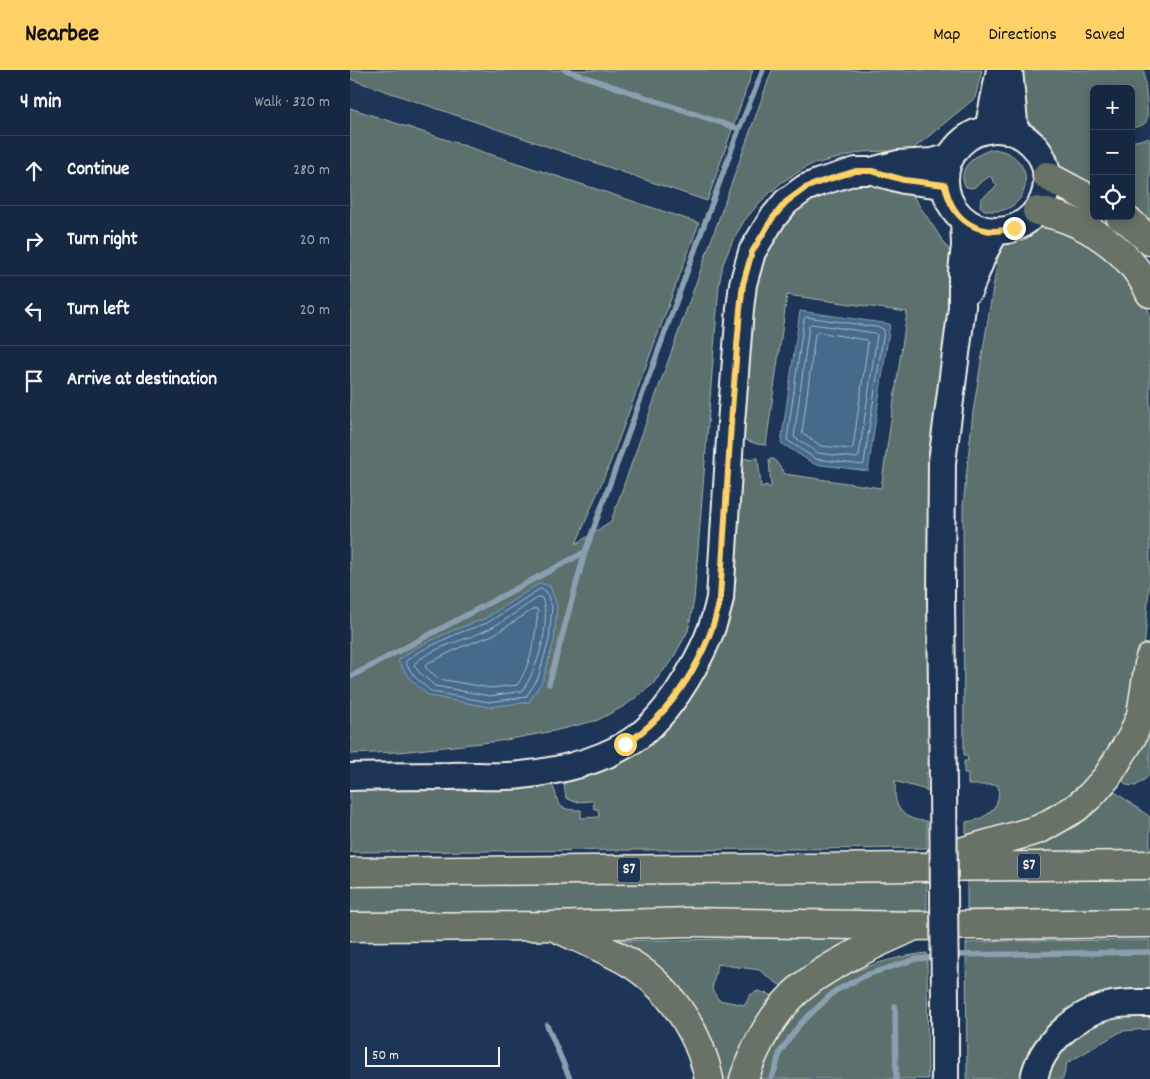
<!DOCTYPE html>
<html lang="en">
<head>
<meta charset="utf-8">
<style>
  body { margin:0; font-family:Dekko,sans-serif; background:#1f3048; color:#f1f3f6 }
  .controls { position:absolute; right:15px; top:15px; display:grid; overflow:hidden; border-radius:8px; box-shadow:0 2px 12px #0003 }
  .controls button { width:45px; height:45px; display:grid; place-items:center; padding:0; border:0; border-bottom:1px solid #35445a; background:#162841; color:#f1f3f6; font:25px sans-serif }
  .scale { position:absolute; left:15px; bottom:12px; width:135px; box-sizing:border-box; padding-left:5px; border:2px solid #f4f1e8; border-top:0; font-size:14px; line-height:18px; white-space:nowrap; color:#f4f1e8; -webkit-text-stroke:4px #1d3557; paint-order:stroke }
  .stop { position:absolute; width:15px; height:15px; margin:-11px; border:4px solid #ffd166; border-radius:50%; background:#fff }
  .stop.end { background:#ffd166; border-color:#fff; box-shadow:0 1px 5px #0008 }
  .list { margin:0; padding:0; list-style:none }
  h2 { display:flex; justify-content:space-between; align-items:center; height:65px; margin:0; padding:0 20px; font-size:21px }
  h2 small { font-size:16px; font-weight:400; color:#9ea6b1 }
  .list li { display:grid; grid-template-columns:32px 1fr auto; gap:15px; align-items:center; box-sizing:border-box; height:70px; padding:0 20px; border-top:1px solid #35445a }
  .list b { display:block; font-size:19px; white-space:nowrap }
  .list em { font-size:16px; font-style:normal; color:#9ea6b1 }
  .icon { flex:none; width:28px; height:28px; fill:none; stroke:currentColor; stroke-width:2; stroke-linecap:round; stroke-linejoin:round }
  .map { position:relative; flex:none; width:800px; height:1009px; overflow:hidden }
  header { display:flex; align-items:center; gap:30px; box-sizing:border-box; height:70px; padding:0 25px; background:#ffd166; color:#111 }
  header strong { font-size:24px }
  nav { display:flex; gap:28px; margin-inline-start:auto; font-size:18px }
  main { display:flex }
  aside { flex:1; background:#162841 }
  .map>svg:first-child { display:block }
  .green { fill:#5b716d; stroke:#a8b1aa }
  .water { fill:#446a8c; stroke:#8aa0b1 }
  .lines { fill:none; stroke-linecap:round; stroke-linejoin:round }
  .shore { stroke:#aebbc3; stroke-width:1 }
  .stream { stroke:#8aa0b1; stroke-width:5.5 }
  .minor-casing { stroke:#f4f1e8; stroke-width:30 }
  .highway-casing { stroke:#f4f1e8; stroke-width:31 }
  .minor { stroke:#1d3557; stroke-width:26 }
  .highway { stroke:#697266; stroke-width:28 }
  .minor-bridge-casing { stroke:#f4f1e8; stroke-width:30; stroke-linecap:butt }
  .minor-bridge { stroke:#1d3557; stroke-width:26 }
  .route { stroke:#ffd166; stroke-width:6 }
  .labels { text-anchor:middle; dominant-baseline:central; stroke-width:4.5; stroke-linejoin:round; paint-order:stroke }
  .shield { fill:#1d3557; stroke:#b4b9bc; stroke-width:1 }
  .shield-label { font-size:15px; font-weight:bold; fill:#f4f1e8 }
</style>
</head>
<body>
<header>
<strong>Nearbee</strong>
<nav><a>Map</a><a>Directions</a><a>Saved</a></nav>
</header>
<main>
<aside>
<h2>4 min<small>Walk · 320 m</small></h2>
<ul class="list">
<li><svg class="icon" aria-label="ahead" viewBox="0 0 24 24"><path d="M12 20V5M6 11l6-6 6 6"/></svg><div><b>Continue</b></div><em>280 m</em></li>
<li><svg class="icon" aria-label="right" viewBox="0 0 24 24"><path d="M7 20v-9h11M14 6l5 5-5 5"/></svg><div><b>Turn right</b></div><em>20 m</em></li>
<li><svg class="icon" aria-label="left" viewBox="0 0 24 24"><path d="M17 20v-9H6M10 6l-5 5 5 5"/></svg><div><b>Turn left</b></div><em>20 m</em></li>
<li><svg class="icon" aria-label="arrive" viewBox="0 0 24 24"><path d="M6 21V4h12l-3 4 3 4H6"/></svg><div><b>Arrive at destination</b></div></li>
</ul>
</aside>
<div class="map">
<svg width="800" height="1009" viewBox="0 0 800 1009">
  <rect width="100%" height="100%" fill="#1d3557"/>
  <filter id="ink" filterUnits="userSpaceOnUse"><feTurbulence type="fractalNoise" baseFrequency=".02" numOctaves="2"/><feDisplacementMap in="SourceGraphic" scale="10" xChannelSelector="R" yChannelSelector="G"/><feConvolveMatrix kernelMatrix="1 2 1 2 8 2 1 2 1" color-interpolation-filters="sRGB"/></filter>
  <g filter="url(#ink)">
    <path class="green" d="M0 0H403L357 131 0 9Z
      M422 0H632L625 28 562 80 512 82 460 95 432 112 409 133 394 151 383 170 373 194 369 215 344 530 338 561 322 590 302 615 276 635 248 650 204 661 150 671 49 682 0 684V38L349 153 260 393 226 474 261 451Z
      M669 0H794C794 10 800 46 796 52 793 56 786 57 781 58V19H744V122L706 97 696 75 675 52Z
      M798 68 800 70V160L781 144V72Z
      M644 79C691 86 681 142 644 141 638 141 634 141 630 136L631 129 647 116 640 106 623 118 616 117C604 98 628 82 644 79Z
      M518 111 559 120 603 186 581 703H576L577 722 573 719 544 711C547 716 545 717 545 722 545 742 559 751 577 751V778L0 782V714L198 709C213 726 198 741 231 740V748L249 747 248 739H244L243 731 225 732 216 728 214 715 219 705 336 630 388 395 393 389 408 388 411 417 417 415 419 418 421 417 419 389H424L435 404 531 418 557 242 437 225 416 375 407 374 390 368 405 211 412 189 435 152 445 142 471 124Z
      M696 155H703L754 182 794 229 800 244V505L795 570 786 621 757 691 709 740 616 774V752C637 749 652 738 648 715H618V703H614V691H618L617 685H614L613 436 623 342 649 181 654 172C668 167 682 158 696 155Z
      M800 640V705L786 716 776 715 771 708Z
      M761 721 765 722 800 747V782H665V781Z
      M800 809V839L617 840V810Z
      M577 811V840L0 844V814Z
      M507 867 484 880 436 917 428 914 409 900 367 894 362 920 369 930 395 935 400 925 408 921 421 925 424 929 383 1001 380 1009H367L360 982 253 871Z
      M800 870V924L772 925 674 1009H617L616 873 652 871Z
      M577 883 578 1009H405C411 996 417 981 426 968 437 952 451 935 466 923 496 900 541 887 577 883Z
      M800 941V959L772 961 717 993 713 1009H694L698 1000 721 967 751 949Z"/>
    <path class="water" d="M450 241 540 254 518 401 464 394 431 373Z
      M190 513 200 516 207 536 204 571 193 610 179 632 139 637 79 626 61 610 48 591 65 578 104 560 134 549Z"/>
    <g class="lines">
      <path class="shore" d="M457 247 532 258 534 260 514 393 513 395 466 389 437 370 454 249Z
        M462 254 525 263 527 265 509 386 507 388 468 383 444 367 459 256Z
        M468 262 516 270 518 272 503 377 501 379 471 376 452 363 465 265Z
        M190 519 196 521 202 537 199 570 188 608 176 627 139 632 82 622 65 607 56 594V591L68 582 106 564 137 553Z
        M189 527 192 528C202 553 187 601 172 621L140 626 85 616 69 602 64 595 65 593C86 575 115 571 139 559 157 550 173 537 189 527Z
        M184 539H187L188 541C185 566 182 594 167 615L140 618 89 609 75 597 76 594 111 577 143 565Z"/>
      <path class="stream" d="M215 0 389 59
        M0 607 235 482
        M199 614 235 482 389 59 413 0
        M602 885 800 882
        M545 936 546 1009
        M197 955 220 1009
        M421 1009 425 1000 430 982 450 954 485 921 516 905 566 889 588 887"/>
      <defs>
        <path id="minor" d="M659 0 665 63
          M595 110a51 51 0 1 1 102 0a51 51 0 1 1-102 0Z
          M638 60 650 0
          M529 103 554 110 595 115
          M619 220 634 182 645 162
          M0 707C33 706 66 706 99 706 122 705 147 708 171 705 211 701 255 691 289 666 307 652 326 627 337 608 353 581 364 558 370 528L381 353 390 239 393 214 402 182 422 149 436 132 455 118 470 112 506 101H521L548 94 582 92 601 87
          M593 719 591 528 592 392 612 237V201L615 176 614 150
          M595 931V1009
          M684 1009C690 976 725 944 758 936 771 932 786 933 800 933"/>
        <path id="highway" d="M697 106 744 131
          M687 141C733 149 780 179 800 223
          M770 146 781 153 800 171
          M590 788 690 759 726 738 741 725 757 707 782 667 791 645 800 588
          M0 802 800 795
          M0 857 201 856 341 852 565 856 800 853
          M207 858C228 868 251 877 273 889 317 913 349 960 359 1009
          M394 1009C405 975 425 939 453 916 485 891 524 875 560 858"/>
      </defs>
      <use href="#minor" class="minor-casing"/>
      <use href="#highway" class="highway-casing"/>
      <use href="#minor" class="minor"/>
      <use href="#highway" class="highway"/>
      <defs>
        <path id="minor-bridge" d="M593 719 595 931"/>
      </defs>
      <use href="#minor-bridge" class="minor-bridge-casing"/>
      <use href="#minor-bridge" class="minor-bridge"/>
    </g>
  </g>
  <g class="lines" filter="url(#ink)">
    <path class="route" d="M275 674C322 645 360 582 370 528L381 353 390 239 393 214 402 182 422 149 436 132 455 118 470 112 506 101H522L554 110 595 115C602 151 629 168 664 158"/>
  </g>
  <g class="labels">
    <g class="shield">
      <rect x="668" y="783.5" width="22" height="25" rx="4"/>
      <rect x="268" y="787.5" width="22" height="25" rx="4"/>
    </g>
    <g class="shield-label">
      <text x="679" y="796">S7</text>
      <text x="279" y="800">S7</text>
    </g>
  </g>
</svg>
<div class="controls">
<button>+</button>
<button>−</button>
<button><svg class="icon" aria-label="locate" viewBox="0 0 24 24"><circle cx="12" cy="12" r="6"/><path d="M12 2v4M12 18v4M2 12h4M18 12h4"/></svg></button>
</div>
<div class="scale">50 m</div>
<div class="stop" style="left:275px;top:674px"></div>
<div class="stop end" style="left:664px;top:158px"></div>
</div>
</main>
</body>
</html>
